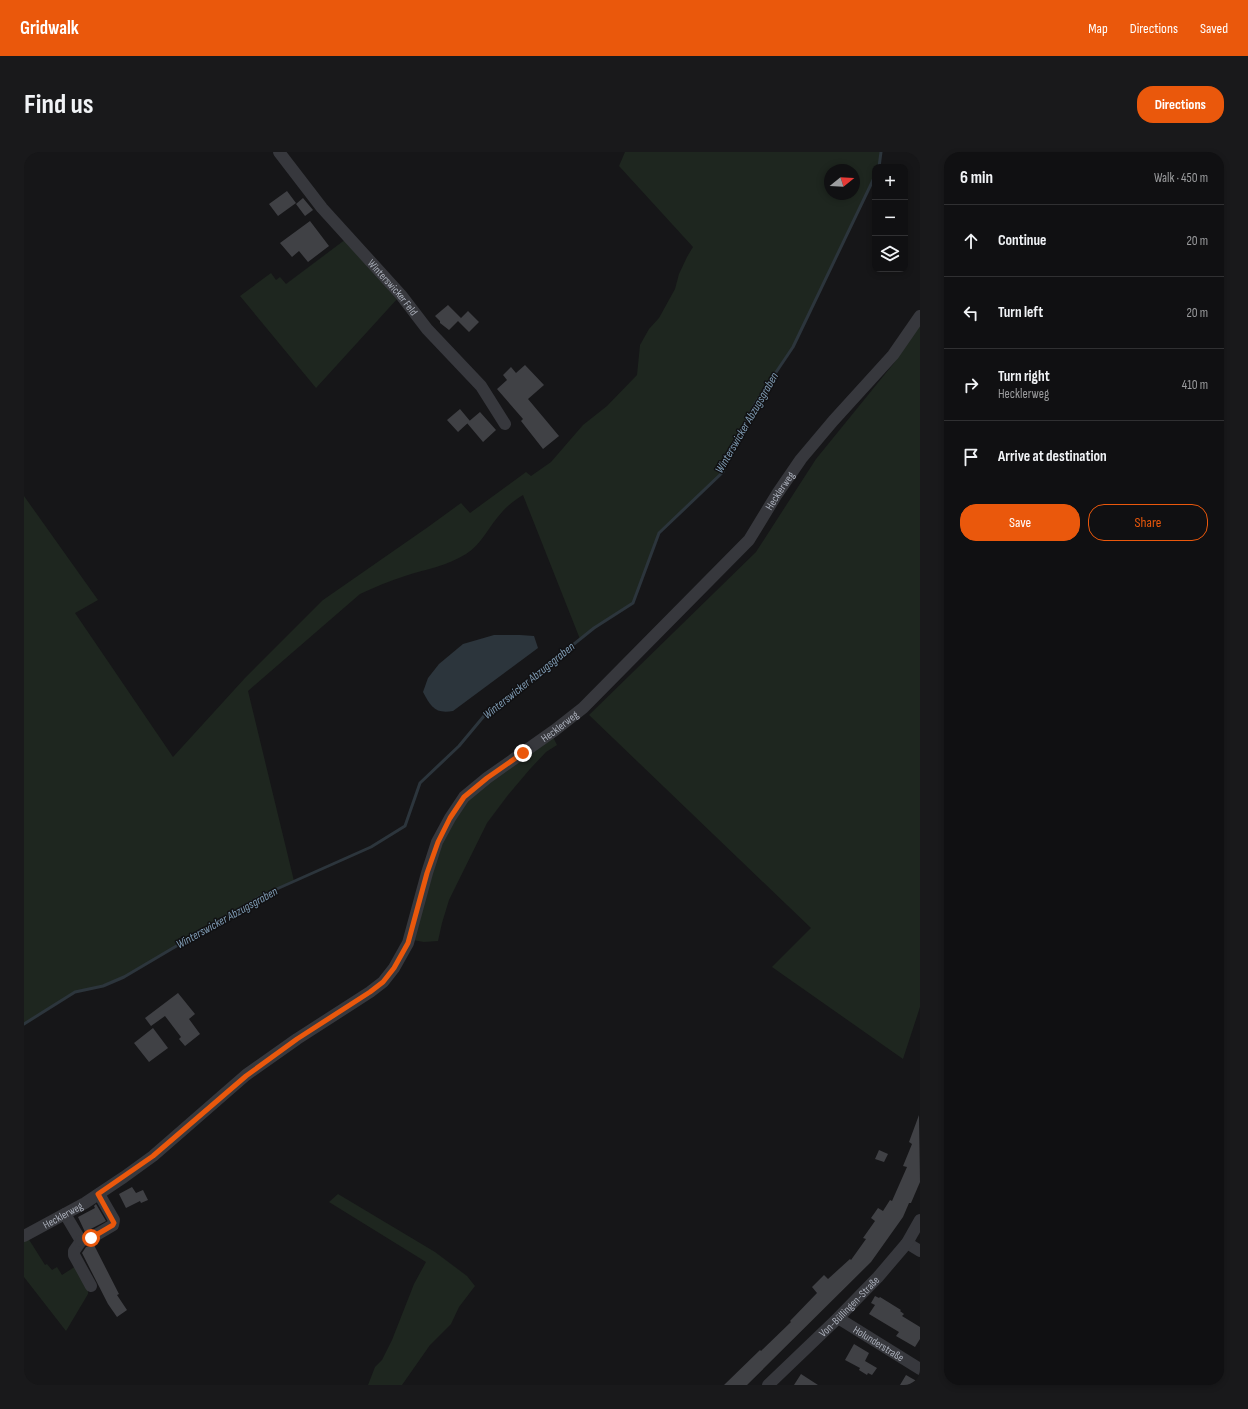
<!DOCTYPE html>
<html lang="en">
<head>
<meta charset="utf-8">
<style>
  body { margin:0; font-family:"Sofia Sans Condensed",sans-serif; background:#19191b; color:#f1f3f6 }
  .controls { position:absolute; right:12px; top:12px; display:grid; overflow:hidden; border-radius:8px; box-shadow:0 2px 6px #0003 }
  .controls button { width:36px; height:36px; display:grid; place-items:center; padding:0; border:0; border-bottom:1px solid #303032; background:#101012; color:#f1f3f6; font:20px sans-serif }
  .compass { position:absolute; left:800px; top:12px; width:36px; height:36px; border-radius:50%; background:#101012; box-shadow:0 2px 6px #0003; rotate:72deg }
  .stop { position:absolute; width:12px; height:12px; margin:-9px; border:3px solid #ea580c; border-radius:50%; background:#fff }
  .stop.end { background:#ea580c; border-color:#fff; box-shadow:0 1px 4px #0008 }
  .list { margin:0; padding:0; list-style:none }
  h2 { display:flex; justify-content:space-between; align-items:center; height:52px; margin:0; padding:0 16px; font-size:17px }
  h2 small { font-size:13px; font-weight:400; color:#9c9d9f }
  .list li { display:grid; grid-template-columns:26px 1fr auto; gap:12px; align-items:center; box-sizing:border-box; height:72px; padding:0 16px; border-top:1px solid #303032 }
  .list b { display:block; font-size:15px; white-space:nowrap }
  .list p { margin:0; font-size:13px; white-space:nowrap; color:#9c9d9f }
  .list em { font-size:13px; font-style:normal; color:#9c9d9f }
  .actions { display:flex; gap:8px; padding:12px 16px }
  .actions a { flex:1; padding:9px 0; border:1px solid #ea580c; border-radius:16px; text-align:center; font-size:14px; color:#ea580c }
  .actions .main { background:#ea580c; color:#fff }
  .icon { flex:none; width:22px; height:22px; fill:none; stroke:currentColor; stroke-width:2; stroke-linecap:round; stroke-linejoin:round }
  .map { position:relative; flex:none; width:896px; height:1233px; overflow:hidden; border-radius:16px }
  header { display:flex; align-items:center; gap:24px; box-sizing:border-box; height:56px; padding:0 20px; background:#ea580c; color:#fff }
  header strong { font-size:19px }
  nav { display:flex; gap:22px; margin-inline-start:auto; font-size:14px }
  .intro { display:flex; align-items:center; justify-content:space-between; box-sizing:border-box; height:96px; padding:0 24px }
  h1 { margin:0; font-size:28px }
  .button { padding:10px 18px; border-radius:16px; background:#ea580c; color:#fff; font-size:14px; font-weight:700 }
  main { display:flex; gap:24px; padding:0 24px }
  aside { flex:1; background:#101012; border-radius:16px; box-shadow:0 2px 6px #0003 }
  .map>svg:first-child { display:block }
  .green { fill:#1e261f; fill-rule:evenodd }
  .water { fill:#2c353c }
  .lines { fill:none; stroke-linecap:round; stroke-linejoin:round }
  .stream { stroke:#2c353c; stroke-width:3 }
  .building { fill:#404145 }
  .minor { stroke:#37383d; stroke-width:12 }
  .route { stroke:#ea580c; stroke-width:5 }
  .labels { text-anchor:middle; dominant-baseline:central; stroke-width:3; stroke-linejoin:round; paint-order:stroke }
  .street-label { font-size:11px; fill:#a8adb8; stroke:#111113 }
  .water-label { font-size:12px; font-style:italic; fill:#7f9bb3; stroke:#111113 }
</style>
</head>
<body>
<header>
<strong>Gridwalk</strong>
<nav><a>Map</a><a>Directions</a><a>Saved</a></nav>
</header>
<div class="intro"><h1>Find us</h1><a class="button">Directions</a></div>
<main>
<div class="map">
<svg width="896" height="1233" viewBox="0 0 896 1233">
  <rect width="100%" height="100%" fill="#161618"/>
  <path class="green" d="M601 0H857L855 15H851V24L769 195 732 250 708 296 699 320 635 381 609 451 570 476 556 487 499 343C491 348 484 353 478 360 465 374 458 392 442 402 423 414 402 417 381 424 365 429 351 435 336 442L224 539 270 729 237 744 100 825 79 834 51 840 0 872V344L74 448 51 461 149 605 221 526 299 448 404 375 437 351 446 361 502 320 507 324 527 310 559 273 583 254 613 223 616 193 625 177 635 166 651 137 655 122 663 105 669 95 595 14ZM806 18H830V42H806Z
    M322 87 374 146 292 236 216 144 247 121 252 128 256 125 262 132Z
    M896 170V855L879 907 748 815 787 776 565 563 732 400 792 307 870 211Z
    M529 585 533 593 522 600 506 617 484 643 463 671 425 748 418 771 414 789 400 790 389 788 407 718 423 679 450 640Z
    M314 1042 411 1100 443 1124 451 1134 435 1155 427 1172 406 1193 378 1233H344L351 1215 358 1208 368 1188 390 1132 402 1110 305 1050Z
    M4 1086 21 1113 23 1112 28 1118 33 1115 38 1123 52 1114 64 1138V1142L42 1179 0 1125V1089Z"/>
  <path class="water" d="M470 483H496L510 484 514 496 429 559C411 562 407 555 399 540L404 526 415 512 439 492Z"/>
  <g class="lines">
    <path class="stream" d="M855 15 857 0
      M0 872 51 840 79 834 100 825 237 744 347 695 381 674 396 631 435 594 460 564 570 476 609 451 635 381 699 320 708 296 732 250 769 195 851 24"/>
  </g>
  <path class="building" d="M263 39 272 51 254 64 245 52Z
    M279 46 289 58 281 64 272 52Z
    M286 69 305 94 284 110 275 99 268 105 256 91Z
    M424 153 437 166 425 178 416 171V169L411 164Z
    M444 159 455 170 445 180 434 169Z
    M501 213 520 233 504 247 535 284 519 297 497 269 499 267 473 237 483 228 479 223 487 215 492 221Z
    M436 257 446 269 434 280 423 268Z
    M456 260 472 278 459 290 443 271Z
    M154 841 171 862 165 867 176 882 161 894 155 887 157 885 141 864 127 874 121 866Z
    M129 876 144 896 125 910 110 891Z
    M895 963 896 1030 887 1051H885L879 1065 847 1110 723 1233H700L736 1198 737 1199 767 1170 766 1169 793 1141 788 1135 800 1123 804 1127 826 1107 827 1108 842 1087 839 1086 851 1069 847 1066 854 1056 859 1059 866 1048 868 1049 883 1015 879 1014 888 992 885 990Z
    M855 998 864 1002 860 1010 851 1007Z
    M108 1035 112 1041 119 1038 124 1048 117 1051 116 1049 102 1056 95 1042Z
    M72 1052 82 1069 61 1080 54 1065 71 1056 70 1054Z
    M70 1093 95 1142 93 1143 103 1158 93 1165 84 1152 58 1101 62 1095Z
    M851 1144 855 1146 856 1145 877 1158 876 1159 880 1162 878 1164 896 1175V1187L891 1195 872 1184 875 1180 845 1162 851 1153 847 1151Z
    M830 1192 845 1201 841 1209 853 1216 848 1223 844 1221 843 1223 835 1218 836 1216 821 1208Z
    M777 1222 794 1233H770Z
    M882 1223 896 1231V1233H876Z"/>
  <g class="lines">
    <g class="minor">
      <path id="s1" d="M255 0 298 56 377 143 403 177 457 234 481 272"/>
      <path d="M41 1062 57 1089 50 1099V1103L67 1134"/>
      <path id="s2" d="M0 1084 61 1051 100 1025 129 1004 222 923 273 887 346 840 359 830 370 816 384 791 403 721 413 690 426 666 440 645 463 626 531 578 559 556 725 388 753 342 777 307 809 269 869 203 896 164"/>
      <path d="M57 1089 67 1086 89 1073 90 1068 75 1042"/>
      <path d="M883 1091 896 1099"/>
      <path id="s3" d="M814 1166 896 1217"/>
      <path id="s4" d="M744 1233 814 1166 854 1125 883 1091 896 1068"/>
    </g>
  </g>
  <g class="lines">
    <path class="route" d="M67 1086 89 1073 90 1071 74 1042 129 1004 222 924 273 887 346 840 359 830 370 816 384 791 403 721 414 690 426 666 440 645 463 626 499 601"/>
  </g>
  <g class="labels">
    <g class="street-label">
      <text stroke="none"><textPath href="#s1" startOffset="177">Winterswicker Feld</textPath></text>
      <text stroke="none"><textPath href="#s2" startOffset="1088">Hecklerweg</textPath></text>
      <text stroke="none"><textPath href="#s2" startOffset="764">Hecklerweg</textPath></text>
      <text stroke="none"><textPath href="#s2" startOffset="44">Hecklerweg</textPath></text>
      <text stroke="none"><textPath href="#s4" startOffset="113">Von-Büllingen-Straße</textPath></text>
      <text stroke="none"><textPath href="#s3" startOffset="48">Holunderstraße</textPath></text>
    </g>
    <g class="water-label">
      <text transform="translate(723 271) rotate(-60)">Winterswicker Abzugsgraben</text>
      <text transform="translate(505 529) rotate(-39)">Winterswicker Abzugsgraben</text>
      <text transform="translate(203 766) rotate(-29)">Winterswicker Abzugsgraben</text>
    </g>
  </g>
</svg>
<div class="controls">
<button>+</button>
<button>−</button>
<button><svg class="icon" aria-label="layers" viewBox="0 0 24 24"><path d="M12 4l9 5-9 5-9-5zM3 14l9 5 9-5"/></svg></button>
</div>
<svg class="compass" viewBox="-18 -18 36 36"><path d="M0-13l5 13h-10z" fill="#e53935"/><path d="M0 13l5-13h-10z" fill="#9c9d9f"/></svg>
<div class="stop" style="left:67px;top:1086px"></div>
<div class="stop end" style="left:499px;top:601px"></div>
</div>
<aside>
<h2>6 min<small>Walk · 450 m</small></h2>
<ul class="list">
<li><svg class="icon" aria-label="ahead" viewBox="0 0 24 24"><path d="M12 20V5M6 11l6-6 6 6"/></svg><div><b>Continue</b></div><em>20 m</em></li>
<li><svg class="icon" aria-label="left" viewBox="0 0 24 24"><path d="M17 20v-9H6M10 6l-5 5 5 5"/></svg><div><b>Turn left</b></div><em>20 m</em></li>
<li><svg class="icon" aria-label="right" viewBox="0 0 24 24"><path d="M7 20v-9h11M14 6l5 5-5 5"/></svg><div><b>Turn right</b><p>Hecklerweg</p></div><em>410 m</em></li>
<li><svg class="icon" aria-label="arrive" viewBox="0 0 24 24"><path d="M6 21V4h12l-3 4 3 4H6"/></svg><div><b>Arrive at destination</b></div></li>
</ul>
<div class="actions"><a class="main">Save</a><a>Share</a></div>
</aside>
</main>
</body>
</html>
